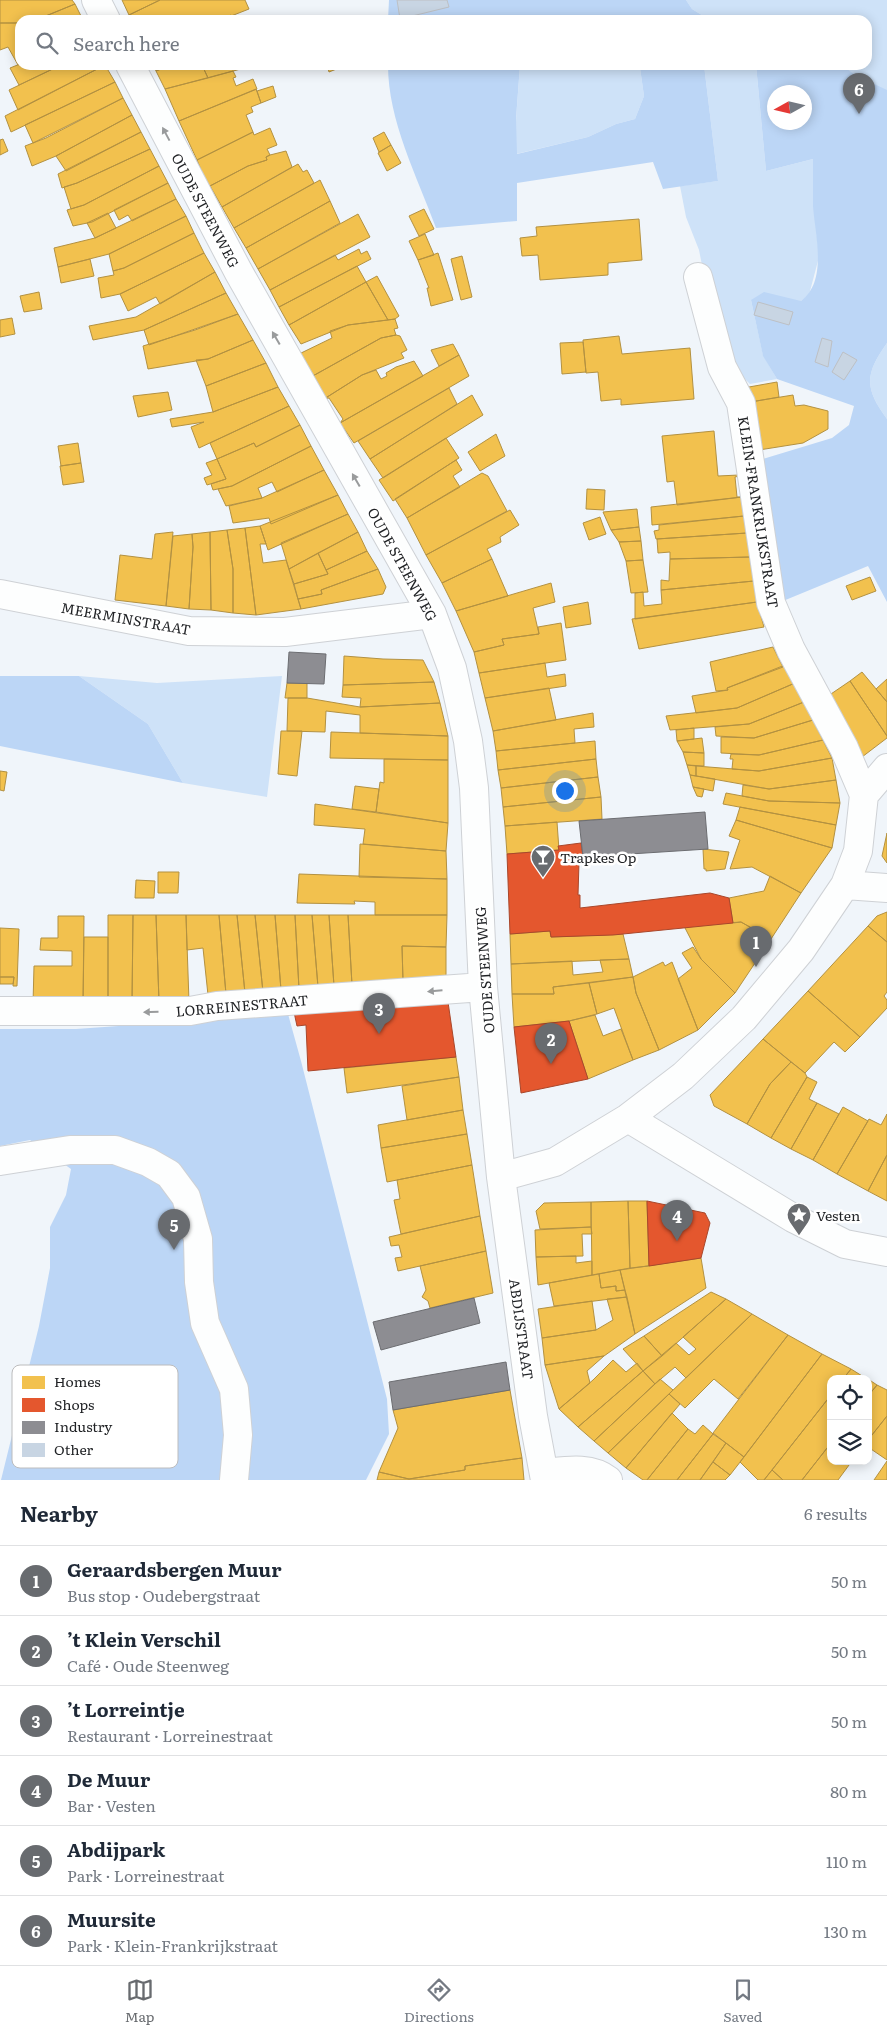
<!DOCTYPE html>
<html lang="en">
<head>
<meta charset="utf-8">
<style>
  body { margin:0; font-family:Literata,serif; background:#f2f2f3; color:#1f2937 }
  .controls { position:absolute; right:15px; bottom:15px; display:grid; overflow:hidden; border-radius:10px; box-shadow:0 2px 12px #0003 }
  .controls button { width:45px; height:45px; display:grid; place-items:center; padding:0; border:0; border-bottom:1px solid #e0e1e3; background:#fff; color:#1f2937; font:25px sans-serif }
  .compass { position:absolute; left:767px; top:85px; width:45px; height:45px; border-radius:50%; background:#fff; box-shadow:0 2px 12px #0003; rotate:262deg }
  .you { position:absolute; left:564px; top:790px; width:18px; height:18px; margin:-12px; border:4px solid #fff; border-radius:50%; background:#1a73e8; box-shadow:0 0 0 8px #1a73e833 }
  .badge { display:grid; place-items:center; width:32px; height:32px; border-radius:50%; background:#686b6f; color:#fff; font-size:16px; font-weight:700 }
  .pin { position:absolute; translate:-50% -41px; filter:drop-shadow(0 1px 2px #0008) }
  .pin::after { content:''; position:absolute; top:26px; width:18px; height:15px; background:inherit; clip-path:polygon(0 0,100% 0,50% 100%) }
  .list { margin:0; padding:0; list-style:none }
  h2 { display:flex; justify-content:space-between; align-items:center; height:65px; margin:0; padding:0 20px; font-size:21px }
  h2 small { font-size:16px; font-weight:400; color:#747a83 }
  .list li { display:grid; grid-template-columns:32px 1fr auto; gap:15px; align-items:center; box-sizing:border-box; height:70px; padding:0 20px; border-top:1px solid #e0e1e3 }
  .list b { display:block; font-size:19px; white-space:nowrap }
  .list p { margin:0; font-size:16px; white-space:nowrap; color:#747a83 }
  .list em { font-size:16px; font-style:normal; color:#747a83 }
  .icon { flex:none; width:28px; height:28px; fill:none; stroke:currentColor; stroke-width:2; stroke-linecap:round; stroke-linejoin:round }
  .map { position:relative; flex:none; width:887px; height:1480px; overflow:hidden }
  .search { position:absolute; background:#fff; box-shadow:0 2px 12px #0003; left:15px; right:15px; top:15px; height:55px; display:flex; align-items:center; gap:12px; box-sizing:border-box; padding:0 18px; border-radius:15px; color:#747a83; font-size:19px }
  .sheet { height:485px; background:#fff }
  nav { display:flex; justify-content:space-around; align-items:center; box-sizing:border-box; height:70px; border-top:1px solid #e0e1e3; background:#fff; font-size:14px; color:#747a83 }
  nav a { display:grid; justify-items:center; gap:2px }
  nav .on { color:#686b6f }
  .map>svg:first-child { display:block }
  .green { fill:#cee2f8 }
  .forest { fill:#bcd6f6; fill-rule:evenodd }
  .homes { fill:#f2c14e; stroke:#b39141 }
  .shops { fill:#e4572e; stroke:#a9472b }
  .industry { fill:#8d8d92; stroke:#6c6d71 }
  .building { fill:#c8d5e3; stroke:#bdc0c4 }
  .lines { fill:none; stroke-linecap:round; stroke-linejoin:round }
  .minor-casing { stroke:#ced1d5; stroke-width:30 }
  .minor { stroke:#fdfefe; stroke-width:28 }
  .oneway { fill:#999b9c }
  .labels { text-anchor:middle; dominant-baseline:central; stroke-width:5; stroke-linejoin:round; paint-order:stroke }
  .street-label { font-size:14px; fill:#1f2124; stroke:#fff }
  .poi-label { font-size:14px; fill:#1f2124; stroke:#fff; text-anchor:start }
  .key { fill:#fff; stroke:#bcbcbd; stroke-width:1 }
  .key-label { font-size:14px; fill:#1f2124 }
</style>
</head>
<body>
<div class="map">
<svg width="887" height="1480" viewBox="0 0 887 1480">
  <rect width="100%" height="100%" fill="#f0f5fa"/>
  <path class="green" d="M686 0H887V163L774 65H867V20H710L692 9Z
    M520 65H638L640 68 644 96 635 119 616 124 588 137 516 154V120Z
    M704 65H756L766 171 813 159 814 207 819 257 809 295 801 301 751 300 763 355 777 379 750 384 732 367 707 290 699 250 686 217 680 186 718 181Z
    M887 343V419C864 388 865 374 887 343Z
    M79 676 157 683 282 676 267 797 183 783 148 724Z"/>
  <path class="forest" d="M389 0H686L692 9 710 20H388Z
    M388 65H520L516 119 517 154 588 137 616 124 635 119 644 96 640 68 638 65H704L718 181 663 189 653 162 517 183V221L436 228C417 176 388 121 388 65Z
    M756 65H842L855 75 887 90V343C865 374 864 388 887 419V602L868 566 783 601 756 461 832 438 849 425 854 406 777 379 763 356 751 300 764 292 801 301C828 281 815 235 813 206 813 191 813 175 813 159L766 171ZM774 92H804V122H774Z
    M0 676H79L148 724 183 783 0 746Z
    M288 1014 301 1061 387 1399 389 1434 366 1480H1L39 1326 50 1268V1227L66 1195 71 1169 30 1140 0 1146V1029H76Z"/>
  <path class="homes" d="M0 0H72L75 4 36 20H20V23H0Z
    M122 0H160L129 15Z
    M160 0H245L249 9 221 20H132L129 15Z
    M75 4 83 20H36Z
    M231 15 233 20H221Z
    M0 23H20V64L18 65 8 47 0 50Z
    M20 64V65H61L19 85 10 68Z
    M61 65H105L18 110 9 90Z
    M105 65 115 82 11 132 5 116Z
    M153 65H171L156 71Z
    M171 65H202L208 78 165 89 156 71Z
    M202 65H255L208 78Z
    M327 65H344V66L329 72Z
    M233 71 236 77 233 78 236 86 253 79 257 89 179 121 165 89Z
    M115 82 123 98 33 143 25 125Z
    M273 86 276 97 261 103 257 91Z
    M256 89 261 103 251 107 253 112 246 115 253 132 197 160 179 121Z
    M123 98 132 115 56 156 32 166 25 146 46 138Z
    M132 115 141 132 66 171 56 156Z
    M270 128 277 145 267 149 270 155 266 157 267 160 248 166 208 187 197 160 253 132 254 135Z
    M141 132 150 149 77 183 62 188 58 174Z
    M384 132 391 145 379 152 373 138Z
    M3 139 8 151 0 155V140Z
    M391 145 401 163 387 171 378 153Z
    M150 149 159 166 84 205 71 209 64 187 77 183Z
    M286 151 292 167 222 207 210 186 248 166 267 160 266 157 270 155Z
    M298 164 303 172 307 170 314 183 234 228 222 207Z
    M159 166 168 183 92 222 73 226 67 210 84 205Z
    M320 180 330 201 246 248 234 228Z
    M168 183 176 199 132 221 128 215 119 220 114 210Z
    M176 199 186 216 109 254 58 267 54 248 95 238Z
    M330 201 340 223 258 269 246 248Z
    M424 209 434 229 419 236 409 216Z
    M108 213 116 228 95 238 87 223Z
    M358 214 370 237 270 290 258 269Z
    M186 216 194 233 124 268 113 271 109 254Z
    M639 219 642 260 608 263V275L540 280 538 255 522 256 520 238 537 236 536 227Z
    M194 233 204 253 120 294 101 298 98 278 114 275 113 271 124 268Z
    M425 234 434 255 418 260 409 241Z
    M359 249 361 254 367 251 371 259 279 307 270 290 335 255 338 260Z
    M204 253 215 272 160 304 156 297 128 311 120 294Z
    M438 253 453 300 431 306 427 288H429L418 260Z
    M462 256 472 297 461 300 451 259Z
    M90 259 94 276 61 283 58 267Z
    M357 266 366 282 289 325 279 307Z
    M215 272 226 293 144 330 93 340 89 326 136 317Z
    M377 276 399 316 395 319 388 320 366 282Z
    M366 282 388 320 348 325 301 344 289 325Z
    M39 292 42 309 24 312 20 296Z
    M226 293 238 314 149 345 144 330Z
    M238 314 253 340 208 359 148 369 143 346 195 330Z
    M12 318 15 334 0 337V320Z
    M395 319 398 328 394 329 396 335 381 338 311 377 297 355 332 338 330 331 348 325Z
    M396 335 400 336 407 350 401 353 404 358 362 375 324 399 311 377 381 338Z
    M619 336 622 354 690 348 694 399 621 405V399L601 401 598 372 586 373 583 340Z
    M253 340 266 363 206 386 196 360 208 359Z
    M583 342 586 372 562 374 560 343Z
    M453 344 459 355 439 366 431 350Z
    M459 355 469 376 354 443 340 423Z
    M414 361 423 376 340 423 343 419 329 398 324 399 362 375 376 370 381 379 387 376 386 373 396 367Z
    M266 363 278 387 213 412 206 386Z
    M777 382 779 397 751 402 749 387Z
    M278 387 289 406 199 448 191 427 204 422 172 427 170 419 213 412Z
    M449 388 457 404 370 459 358 441Z
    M168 392 172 410 138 417 133 396Z
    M472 395 483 415 383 478 370 459Z
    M793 395 795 406 804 405 828 411V429L803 443 759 450 750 402Z
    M289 406 300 425 256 447 254 443 217 459 210 443Z
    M300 425 311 446 232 486 213 490 211 484 226 479 217 459 254 443 256 447Z
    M714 431 718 476 739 475V476L735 477 737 497H742L677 505 674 481 667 482 662 436Z
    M496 434 505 456 480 471 468 452Z
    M446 438 459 458 393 501 379 480Z
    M78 443 81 463 61 466 58 446Z
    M311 446 324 470 277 492 272 482 258 488 262 498 226 506 218 489 232 486Z
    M217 459 226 479 207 485 204 478 212 475 206 463Z
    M456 460 462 470 453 476 460 487 407 518 395 499Z
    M81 463 84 482 63 485 60 466Z
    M324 470 338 495 271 524 269 518 233 523 229 506 262 498Z
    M482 473 488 476 507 511 426 555 407 518Z
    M587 489 605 490 604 510 586 509Z
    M338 495 348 514 268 550 260 526Z
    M742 497 744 516 652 525 651 507Z
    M637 509 639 527 611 530 603 512Z
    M510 510 519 525 500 537 501 542 487 549 492 559 442 583 426 555Z
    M348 514 358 532 289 569 281 543Z
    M744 516 747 533 656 539 654 531 659 530V525Z
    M600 517 606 534 589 540 583 523Z
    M260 526 266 544H260L263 563 286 560 301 609 256 615 245 528Z
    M639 527 641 541 619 542 611 530Z
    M245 528 256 615 233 613V569L227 530Z
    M227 530 233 569V613L211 610 210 532Z
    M173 532 166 606 115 600 120 555 152 559 155 534Z
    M210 532 211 610 189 609 193 547 192 534Z
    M358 532 367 551 326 570 318 553Z
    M747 533 750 557 670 559V552L658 553 657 539Z
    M192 534 193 547 189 609 166 606 173 536Z
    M641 541 643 560 626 561 619 542Z
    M367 551 378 569 321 590 322 594 298 599 294 584 328 574 326 570Z
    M318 553 328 574 294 584 289 569Z
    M750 557 754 581 661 590V580L669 581 670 559Z
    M492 559 508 596 456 611 442 583Z
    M643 560 648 592 631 593 626 561Z
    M378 569 386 587 383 594 301 609 298 599 322 594 321 590Z
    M870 577 876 591 852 600 846 586Z
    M754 581 757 602 635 619V593L643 592 644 606 662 604 661 590Z
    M551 583 555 602 533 608 539 634 502 639 504 645 474 652 456 611Z
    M588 602 591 624 566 628 563 607Z
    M757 602 764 627 639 649 632 619Z
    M561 623 566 660 479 673 474 652 504 645 502 639 539 634 538 627Z
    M773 647 783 667 727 688 728 690 716 691 710 662Z
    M344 656 383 659 423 660 434 682 343 685Z
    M545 663 547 677 565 674 566 686 485 698 479 673Z
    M785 665 795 683 737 708 696 713 692 696 728 690 727 688Z
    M862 672 887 702V736L850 681Z
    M887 679V702L876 689Z
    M850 681 887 736V738L862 757 828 696Z
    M434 682 440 703 360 707 361 698 342 697 343 685Z
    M287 683H307V698H285Z
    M795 683 804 702 749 724 670 730 666 716 737 708Z
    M549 688 556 720 493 731 485 698Z
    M288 698H307L360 707 440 703 448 736 360 733V715L326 711 325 732 287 731Z
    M804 702 813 720 754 738 716 736 715 727 749 724Z
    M593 713 594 727 574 729 575 743 496 751 493 731Z
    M813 720 823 740 759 755 721 753V737L754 738Z
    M694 728V739L677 741 676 730Z
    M281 731H302L297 776 278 774Z
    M331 732 448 736V760L330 758Z
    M702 738 704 753 683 752 677 741Z
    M823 740 832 758 759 771 732 769 733 759H730L731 754 759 755Z
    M595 741 596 759 498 770 496 751Z
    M683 752 704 753V766L687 765Z
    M832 758 836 780 769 789 696 776V766L759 771Z
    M384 759 448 760V823L376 812 380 782 384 783Z
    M596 759 598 777 501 788 498 770Z
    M687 765 696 766V776L690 775Z
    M0 771 7 772 4 791 0 790Z
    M690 775 715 779 713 791 693 787Z
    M598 777 601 797 503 807 501 788Z
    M836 780 840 803 769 801 742 796 743 785 769 789Z
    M355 786 379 789 376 812 352 809Z
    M693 787 704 789 702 797 697 796Z
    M726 793 769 801 840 803 836 825 723 804Z
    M601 797 602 819 505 826 503 807Z
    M315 804 448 823 446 851 363 844 365 829 314 825Z
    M740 807 836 825 832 848 736 820Z
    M736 820 832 848 801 893 752 867 730 869 740 840 729 836Z
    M557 822 559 850 507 854 505 826Z
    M887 833V863L882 856Z
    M360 844 446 851 447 879 359 877Z
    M703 849 729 852 725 869 706 871V869H704Z
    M158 872H179L178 893H158Z
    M299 874 447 879V915H375V902L354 901 355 904 297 903Z
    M770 876 801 893 771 939 741 922 733 923 729 898 764 891Z
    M136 880 155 881 154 898H135Z
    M887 912V942L868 926 877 916Z
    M108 915H133L132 1003 108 1004Z
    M133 915H156L159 1002 132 1003Z
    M156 915H186L189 1002H159Z
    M186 915H219L226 994 208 995 203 948 187 950Z
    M219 915H237L245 993 226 994Z
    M237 915H255L263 992 245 993Z
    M255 915H275L281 990 263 992Z
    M275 915H295L299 989 281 990Z
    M295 915H312L318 987 299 989Z
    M312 915H329L334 986 318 987Z
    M329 915H348L352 985 334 986Z
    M348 915H447L446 947 402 946 403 981 352 985Z
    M58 916H84L83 1004H33L34 966H72V951L40 950 41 938H58Z
    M741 922 771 939 735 993 701 959 684 926Z
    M868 926 887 942V992L884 996 887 1000V1008L860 1037 808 991Z
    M0 928 19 929 17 986H13L14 977H0Z
    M550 931 551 937 623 934 629 959 511 964 510 934Z
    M84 937H108V1004H83Z
    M402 946 446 947V982L403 981Z
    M693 947 701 959 735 993 698 1030 678 979 692 968 682 953Z
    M629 959 633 977 553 987 554 994H512L511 964 572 961 573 975 603 972 600 960Z
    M663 962 665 966 672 962 698 1030 659 1050 636 993 633 977Z
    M0 977H14L13 984H0Z
    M633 977 636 993 659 1050 633 1060 614 1008 597 1014 589 983Z
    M589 983 597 1014 569 1021 514 1027 512 994H554L553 987Z
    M808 991 860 1037 845 1052 834 1042 805 1073 763 1039Z
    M595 1015 603 1036 621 1029 633 1060 588 1079 569 1021Z
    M763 1039 791 1062 770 1084 747 1124 714 1106 710 1095Z
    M456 1057 459 1077 347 1093 344 1068Z
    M791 1062 805 1073 807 1077 771 1138 747 1124 770 1084Z
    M459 1077 463 1110 407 1120 402 1086Z
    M807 1077 817 1082 809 1099 817 1103 791 1149 771 1138Z
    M817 1103 839 1114 813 1160 791 1149Z
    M843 1107 868 1121 837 1174 813 1160Z
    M463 1110 467 1134 381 1148 378 1125Z
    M887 1114V1155L868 1191 837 1174 869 1119 881 1125Z
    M467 1134 472 1165 387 1182 381 1148Z
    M887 1155V1201L868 1191Z
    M472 1165 480 1216 401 1234 394 1200 400 1199 397 1180Z
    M628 1201 630 1268 592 1275 591 1202Z
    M628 1201H647L649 1266 630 1268Z
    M591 1202V1227L540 1229 536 1211 544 1203Z
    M480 1216 486 1251 398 1271 395 1258 402 1257 399 1245 391 1246 389 1237Z
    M591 1227 592 1234H582L583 1256 536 1257 535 1230Z
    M486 1251 493 1293 430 1308 428 1301 422 1297 426 1290 420 1266Z
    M576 1256V1263L592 1261V1275L538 1285 536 1257Z
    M701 1258 706 1288 635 1334 620 1270Z
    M620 1270 625 1290 616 1291V1286L601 1288 599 1274Z
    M599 1274 601 1288 616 1286V1291L625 1290 627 1297 554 1306 549 1283Z
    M711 1292 726 1299 662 1356 644 1336Z
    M627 1297 635 1334 604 1356 545 1365 542 1338 596 1330 613 1320 607 1299Z
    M726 1299 752 1314 686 1378 675 1367 655 1384 643 1371 676 1343 689 1355 696 1349 683 1337Z
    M592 1301 596 1330 542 1338 538 1309Z
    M752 1314 788 1335 738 1399 714 1379 685 1408 669 1394Z
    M788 1335 822 1354 744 1457 713 1433Z
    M644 1336 662 1356 643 1371 623 1349Z
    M822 1354 851 1369 843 1379H831V1395L764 1480H758L740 1462Z
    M604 1356 587 1371 590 1383 559 1409 545 1365Z
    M613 1360 626 1372 637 1363 643 1371 578 1427 559 1409 593 1380Z
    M851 1369 867 1379H843Z
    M643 1371 655 1384 594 1441 578 1427Z
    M660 1379 673 1390 608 1453 594 1441Z
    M868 1379 877 1385 868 1396Z
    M877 1385 887 1390V1416L868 1440V1396Z
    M510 1390 522 1458 465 1466V1470L409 1479 379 1472 398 1428 393 1410Z
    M669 1394 680 1404 626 1468 608 1453Z
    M831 1395V1443L802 1480H783L772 1470Z
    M672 1413 688 1429 647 1480H643L626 1468Z
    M887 1416V1460L868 1447V1440Z
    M703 1425 713 1434 677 1480H647L688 1429 695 1434Z
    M713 1434 726 1443 700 1480H677Z
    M726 1443 744 1457 730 1475 713 1462Z
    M831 1443V1461H852L838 1480H802Z
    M522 1458 524 1480H377L379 1472 409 1479 465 1470V1466Z
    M887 1461V1480H874Z
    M713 1462 730 1475 725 1480H700Z
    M772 1470 783 1480H764Z"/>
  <path class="shops" d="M581 843 584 862H579L578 895H580V908L710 893 729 898 733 923 613 935 551 937 550 931 510 934 507 854 559 850 558 846Z
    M413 1002H448L456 1057 308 1071 306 1025 297 1026 294 1012 413 1006Z
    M569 1021 588 1079 521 1093 514 1027Z
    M647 1201 705 1213 710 1223 701 1258 649 1266Z"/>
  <path class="industry" d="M289 652 326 654 324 684 287 683Z
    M705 812 708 849 583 857 579 821Z
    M474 1298 480 1323 381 1350 373 1322Z
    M506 1362 510 1390 393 1410 389 1382Z"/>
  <path class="building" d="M397 0H447L449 7 400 19Z
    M758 302 793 312 789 325 754 315Z
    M822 338 832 341 828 367 815 362Z
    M843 352 857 360 844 380 832 372Z"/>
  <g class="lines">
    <defs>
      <path id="minor" d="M96 0 106 20
        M130 65 238 271 432 614 452 668 468 741 474 788 483 987 501 1177 533 1416 545 1480
        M698 277 722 367 741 403 771 603 791 650 844 748 864 795
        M0 594 189 631 285 632 432 614
        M845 885 887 888
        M0 1011H190L217 1006 483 987
        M628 1118 793 1218 845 1244 887 1252
        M0 1161 70 1150H115L148 1162 169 1174 186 1197 198 1239 199 1282 205 1323 234 1389 238 1435 234 1480
        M501 1177 555 1162 628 1118 683 1076 744 1018 801 950 845 885 858 851 864 795 887 768
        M544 1473C565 1471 590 1466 608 1480"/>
    </defs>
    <use href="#minor" class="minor-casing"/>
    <use href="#minor" class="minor"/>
  </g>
  <defs><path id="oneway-solid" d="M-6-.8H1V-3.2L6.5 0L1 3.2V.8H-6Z" transform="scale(1.25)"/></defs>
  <g class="oneway">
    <use href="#oneway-solid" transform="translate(166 134) rotate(-118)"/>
    <use href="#oneway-solid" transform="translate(276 338) rotate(-120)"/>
    <use href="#oneway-solid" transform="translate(356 480) rotate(-120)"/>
    <use href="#oneway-solid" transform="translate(435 991) rotate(175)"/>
    <use href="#oneway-solid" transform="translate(151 1012) rotate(179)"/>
  </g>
  <defs>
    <symbol id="bar-pin" viewBox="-11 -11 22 30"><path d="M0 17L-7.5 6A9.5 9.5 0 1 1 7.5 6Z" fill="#686b6f" stroke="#fff"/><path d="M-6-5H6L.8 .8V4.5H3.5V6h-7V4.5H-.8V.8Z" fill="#fff"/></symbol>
    <symbol id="sight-pin" viewBox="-11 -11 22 30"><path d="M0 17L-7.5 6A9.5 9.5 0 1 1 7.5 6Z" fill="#686b6f" stroke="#fff"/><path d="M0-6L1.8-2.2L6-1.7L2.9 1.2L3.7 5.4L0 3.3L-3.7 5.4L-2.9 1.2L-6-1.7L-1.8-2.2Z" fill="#fff"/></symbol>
  </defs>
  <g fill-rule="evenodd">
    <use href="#bar-pin" x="529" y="843" width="28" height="38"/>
    <use href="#sight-pin" x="785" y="1201" width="28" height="38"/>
  </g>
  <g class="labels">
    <g class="street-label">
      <text transform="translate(206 210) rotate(62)">OUDE STEENWEG</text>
      <text transform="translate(759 512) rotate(81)">KLEIN-FRANKRIJKSTRAAT</text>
      <text transform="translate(403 564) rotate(61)">OUDE STEENWEG</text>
      <text transform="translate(126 618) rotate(10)">MEERMINSTRAAT</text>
      <text transform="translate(484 970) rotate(-94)">OUDE STEENWEG</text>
      <text transform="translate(242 1005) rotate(-5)">LORREINESTRAAT</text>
      <text transform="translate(522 1329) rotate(82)">ABDIJSTRAAT</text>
    </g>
    <g class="poi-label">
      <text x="560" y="857">Trapkes Op</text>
      <text x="816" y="1215">Vesten</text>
    </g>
  </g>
  <rect x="12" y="1365" width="166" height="103" rx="8" class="key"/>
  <rect x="22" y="1376" width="23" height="13" fill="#f2c14e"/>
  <rect x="22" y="1398" width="23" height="14" fill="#e4572e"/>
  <rect x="22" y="1421" width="23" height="13" fill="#8d8d92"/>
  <rect x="22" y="1443" width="23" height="14" fill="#c8d5e3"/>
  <g class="key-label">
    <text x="54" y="1387">Homes</text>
    <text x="54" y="1410">Shops</text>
    <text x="54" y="1432">Industry</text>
    <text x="54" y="1455">Other</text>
  </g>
</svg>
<div class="controls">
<button><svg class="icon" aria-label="locate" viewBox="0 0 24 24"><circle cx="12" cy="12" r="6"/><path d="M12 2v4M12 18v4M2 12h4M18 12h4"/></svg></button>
<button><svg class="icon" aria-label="layers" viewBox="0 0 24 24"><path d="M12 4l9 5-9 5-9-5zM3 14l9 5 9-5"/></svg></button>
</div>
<svg class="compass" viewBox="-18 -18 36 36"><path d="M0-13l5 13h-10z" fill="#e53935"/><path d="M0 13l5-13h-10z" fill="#747a83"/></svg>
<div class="you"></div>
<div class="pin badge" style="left:756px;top:967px">1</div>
<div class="pin badge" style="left:551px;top:1064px">2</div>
<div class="pin badge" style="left:379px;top:1034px">3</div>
<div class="pin badge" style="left:677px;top:1241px">4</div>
<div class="pin badge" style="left:174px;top:1250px">5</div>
<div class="pin badge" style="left:859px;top:114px">6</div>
<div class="search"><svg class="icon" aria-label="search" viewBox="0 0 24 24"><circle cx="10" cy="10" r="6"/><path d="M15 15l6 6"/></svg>Search here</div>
</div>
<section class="sheet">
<h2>Nearby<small>6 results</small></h2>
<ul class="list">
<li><span class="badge">1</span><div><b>Geraardsbergen Muur</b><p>Bus stop · Oudebergstraat</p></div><em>50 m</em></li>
<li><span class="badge">2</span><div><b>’t Klein Verschil</b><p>Café · Oude Steenweg</p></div><em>50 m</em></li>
<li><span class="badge">3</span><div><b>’t Lorreintje</b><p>Restaurant · Lorreinestraat</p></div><em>50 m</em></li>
<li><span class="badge">4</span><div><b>De Muur</b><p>Bar · Vesten</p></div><em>80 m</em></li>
<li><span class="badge">5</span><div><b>Abdijpark</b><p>Park · Lorreinestraat</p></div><em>110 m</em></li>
<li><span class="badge">6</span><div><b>Muursite</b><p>Park · Klein-Frankrijkstraat</p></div><em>130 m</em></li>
</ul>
</section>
<nav>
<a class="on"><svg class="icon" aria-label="map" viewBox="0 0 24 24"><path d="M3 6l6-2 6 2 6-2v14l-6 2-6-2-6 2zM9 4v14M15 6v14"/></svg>Map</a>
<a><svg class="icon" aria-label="directions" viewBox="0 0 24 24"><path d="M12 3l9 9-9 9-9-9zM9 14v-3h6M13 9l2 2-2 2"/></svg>Directions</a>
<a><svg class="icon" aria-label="saved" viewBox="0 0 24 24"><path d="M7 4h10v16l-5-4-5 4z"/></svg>Saved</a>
</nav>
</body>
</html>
